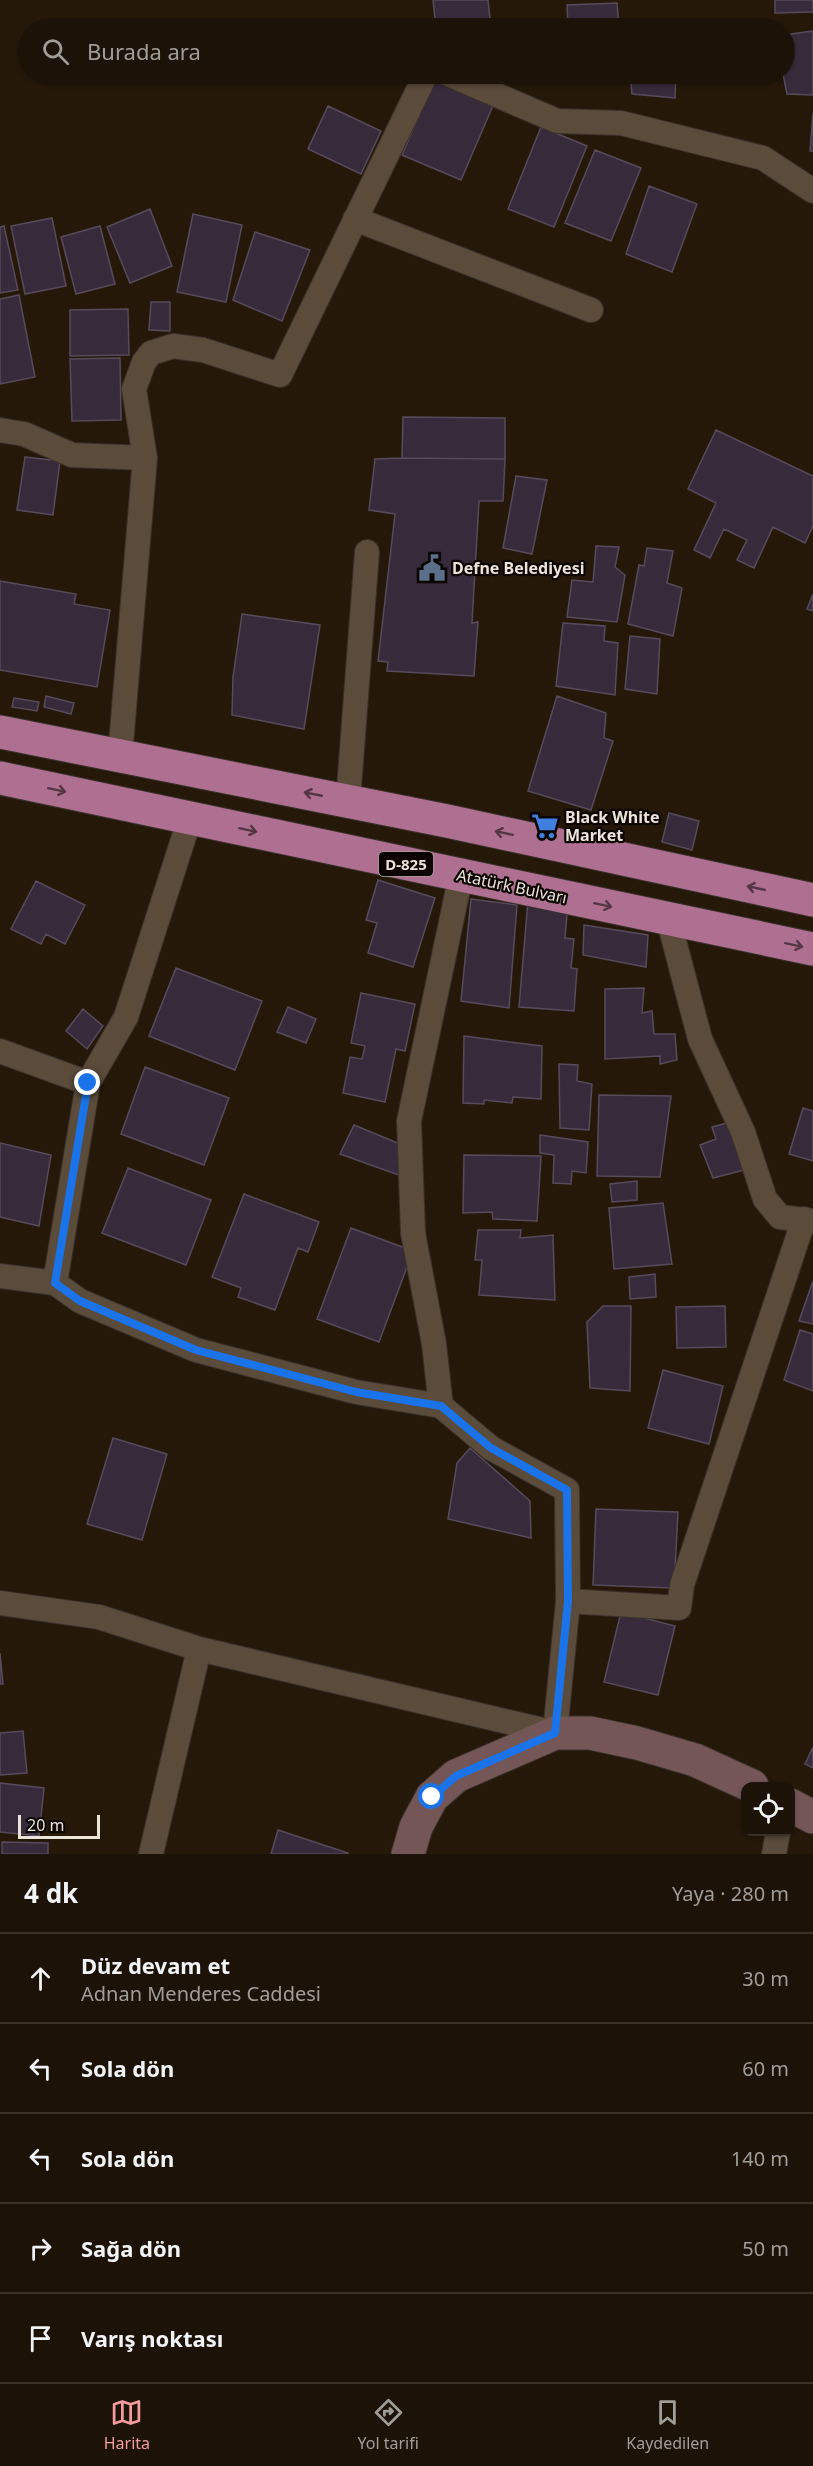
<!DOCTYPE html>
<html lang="tr">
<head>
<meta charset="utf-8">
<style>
  body { margin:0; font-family:"Noto Sans",sans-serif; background:#251b11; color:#f1f3f6 }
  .controls { position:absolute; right:18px; bottom:18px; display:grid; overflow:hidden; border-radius:12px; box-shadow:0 2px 4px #0004 }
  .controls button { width:54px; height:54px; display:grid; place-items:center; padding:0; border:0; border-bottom:2px solid #3a3228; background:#1c1207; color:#f1f3f6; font:30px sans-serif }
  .scale { position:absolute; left:18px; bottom:15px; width:82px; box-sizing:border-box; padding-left:6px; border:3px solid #ece4da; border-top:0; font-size:16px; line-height:21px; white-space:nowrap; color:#ece4da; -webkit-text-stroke:4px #0a0502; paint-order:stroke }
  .stop { position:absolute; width:18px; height:18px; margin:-14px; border:4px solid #1a73e8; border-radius:50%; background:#fff }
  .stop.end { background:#1a73e8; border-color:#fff; box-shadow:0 2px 6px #0008 }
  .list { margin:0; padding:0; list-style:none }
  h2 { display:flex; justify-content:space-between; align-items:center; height:78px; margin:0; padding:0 24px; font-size:26px }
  h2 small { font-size:20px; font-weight:400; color:#a09e9b }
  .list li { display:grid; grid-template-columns:39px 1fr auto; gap:18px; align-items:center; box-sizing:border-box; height:90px; padding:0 24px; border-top:2px solid #3a3228 }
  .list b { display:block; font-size:22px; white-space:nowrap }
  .list p { margin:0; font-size:20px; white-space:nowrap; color:#a09e9b }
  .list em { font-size:20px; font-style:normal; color:#a09e9b }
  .icon { flex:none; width:33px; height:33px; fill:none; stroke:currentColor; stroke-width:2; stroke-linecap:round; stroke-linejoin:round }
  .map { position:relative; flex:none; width:813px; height:1854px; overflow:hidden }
  .search { position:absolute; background:#1c1207; box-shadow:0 2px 4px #0004; left:18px; right:18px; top:18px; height:66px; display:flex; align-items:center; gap:15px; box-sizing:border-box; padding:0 21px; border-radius:33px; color:#a09e9b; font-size:22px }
  .sheet { height:528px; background:#1c1207 }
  nav { display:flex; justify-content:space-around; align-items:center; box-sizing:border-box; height:84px; border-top:2px solid #3a3228; background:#1c1207; font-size:16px; color:#a09e9b }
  nav a { display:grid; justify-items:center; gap:3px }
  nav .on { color:#f49b9f }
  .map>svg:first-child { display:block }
  .building { fill:#372b3b; stroke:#574a5c; stroke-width:1.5 }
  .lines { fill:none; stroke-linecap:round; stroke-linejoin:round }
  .street-casing { stroke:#3a312c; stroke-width:26 }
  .secondary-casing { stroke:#3a312c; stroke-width:35 }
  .highway-casing { stroke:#3a312c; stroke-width:35 }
  .street { stroke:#5a4b3b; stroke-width:24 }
  .secondary { stroke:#735655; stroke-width:33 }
  .highway { stroke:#ae6f91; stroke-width:33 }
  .oneway { stroke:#543542 }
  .route { stroke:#1a73e8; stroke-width:8 }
  .labels { text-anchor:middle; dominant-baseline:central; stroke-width:4.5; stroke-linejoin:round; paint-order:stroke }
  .shield { fill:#0a0502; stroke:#a8a199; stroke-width:1.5 }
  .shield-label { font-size:15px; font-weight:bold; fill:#ece4da }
  .poi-label { font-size:16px; font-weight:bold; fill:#ece4da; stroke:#0a0502; text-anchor:start }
  .street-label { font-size:16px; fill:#ece4da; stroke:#0a0502 }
</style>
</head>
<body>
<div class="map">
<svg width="813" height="1854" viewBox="0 0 813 1854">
  <rect width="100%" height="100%" fill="#251809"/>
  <path class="building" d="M433 0H488L491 28H436Z
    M775 0H813V12L775 13Z
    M617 3 619 28H568L567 5Z
    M654 22 679 23 678 28H655Z
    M813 31V95L787 94 783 74 784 35Z
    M630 74H676L675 98 632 94Z
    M436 76 495 101 461 180 402 155Z
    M328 106 381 131 361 174 308 149Z
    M813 113V151H810Z
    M541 127 587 146 554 227 508 209Z
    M595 150 641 168 611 241 565 223Z
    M649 186 697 204 672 272 626 254Z
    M150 209 172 266 130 283 107 227Z
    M193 214 242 225 226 302 177 292Z
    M52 218 66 286 25 294 11 226Z
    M4 226 18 290 0 293V227Z
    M100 226 115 284 76 294 61 237Z
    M255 232 310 250 282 321 233 300Z
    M19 295 35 377 0 384V299Z
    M151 302H170V331L149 330Z
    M128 309 129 355 70 356V310Z
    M120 358 121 420 72 421 70 359Z
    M403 417 505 418V459L402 458Z
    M716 430 813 476V526L805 543 773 527 754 568 737 560 747 540 724 529 710 558 694 550 716 503 688 489Z
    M25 457 60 461 53 515 17 510Z
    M402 458 505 459 503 501H479L472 623 478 622 474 676 387 671 388 662 378 661 395 514 369 510 375 459Z
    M516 476 547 480 532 554 503 548Z
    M596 546 619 547 615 567 625 575 617 622 567 617 572 580 593 582Z
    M647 548 673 551 667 583 682 588 673 636 628 624 639 565 644 566Z
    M0 581 76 594 74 604 110 610 97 687 0 670Z
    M813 594V611L807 609Z
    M242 614 320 625 304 729 232 715 233 677Z
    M563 623 605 626 604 641 618 643 615 695 556 686Z
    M630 636 660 639 657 694 625 689Z
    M46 696 74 703 71 714 44 707Z
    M557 696 606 713 604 738 613 741 591 810 528 791Z
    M14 698 39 702 37 711 12 707Z
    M669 813 699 821 692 850 662 842Z
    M378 880 435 898 413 967 368 953 377 923 366 920Z
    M36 881 85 905 65 944 46 934 41 944 11 929Z
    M471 899 517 905 509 1008 461 1001Z
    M528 900 568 903 565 938 574 939 571 968 577 969 574 1011 519 1007Z
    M584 925 648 935 646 967 583 955Z
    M176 968 262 1001 235 1070 149 1036Z
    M644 988 642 1013 652 1011 654 1034H675L677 1060 660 1064V1056L605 1059V989Z
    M361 993 415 1004 405 1051 396 1049 385 1102 343 1093 350 1057 362 1059 365 1046 351 1043Z
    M288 1007 316 1019 306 1043 277 1032Z
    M83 1009 103 1026 87 1049 66 1031Z
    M464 1036 542 1046 541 1099 513 1097 512 1103 484 1100V1104L463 1103Z
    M559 1064 578 1065 577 1081 592 1084 589 1130 560 1128Z
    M145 1067 229 1098 204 1165 121 1134Z
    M599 1095 671 1096 660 1177 597 1176Z
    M803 1108 813 1111V1161L789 1154Z
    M727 1123 730 1133 734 1131 748 1169 713 1178 700 1145 716 1139 712 1127Z
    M354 1125 405 1146 407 1178 340 1154Z
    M540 1135 588 1142 586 1173 572 1171 571 1184 553 1183 554 1155 540 1153Z
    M0 1143 51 1155 39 1226 0 1217Z
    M464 1155 541 1156 537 1221 493 1219 492 1212 463 1213Z
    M128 1168 211 1200 186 1265 102 1233Z
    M637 1181V1200L612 1202 610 1184Z
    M244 1194 319 1222 308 1252 298 1248 275 1310 238 1297 241 1288 212 1277Z
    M663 1203 672 1264 614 1269 609 1208Z
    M351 1228 413 1251 379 1342 317 1319Z
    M478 1230H521L520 1238 553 1235 555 1300 479 1295 482 1260H475Z
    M655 1274 656 1297 630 1299 629 1277Z
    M813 1281V1324L799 1321Z
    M603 1306H631L630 1391 590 1388 587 1322Z
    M725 1306 726 1347 677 1348 676 1307Z
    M800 1330 813 1334V1391L784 1380Z
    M663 1370 723 1386 709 1444 648 1428Z
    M113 1438 167 1454 142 1540 87 1524Z
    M470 1448 530 1501 531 1538 448 1519 457 1463Z
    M596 1509 678 1512 674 1588 593 1585Z
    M621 1612 675 1626 658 1695 604 1682Z
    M0 1653 3 1684H0Z
    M23 1731 27 1773 0 1775V1733Z
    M813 1747V1768L805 1764Z
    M0 1783 44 1788 39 1836 0 1832Z
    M278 1830 348 1853V1854H271Z
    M2 1842 48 1843V1854H2Z"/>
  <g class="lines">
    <defs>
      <path id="street" d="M448 74 557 121 621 123 763 158 813 191
        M355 219 591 310
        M0 430 24 434 72 455 145 458
        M120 756 145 458 134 389 144 362 151 353 173 346 203 350 280 375 426 74
        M348 801 367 552
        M668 918 700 1039 743 1132 765 1199 780 1217 813 1221
        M0 1051 88 1083
        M0 1276 55 1283 80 1301 196 1350 356 1392 441 1406
        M55 1283 88 1083 126 1017 190 818
        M568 1601 679 1608 682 1585 804 1219
        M0 1603 99 1617 199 1649 555 1733 568 1601 567 1490 491 1448 441 1406 434 1344 413 1233 409 1121 461 875
        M151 1854 199 1649
        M774 1854 778 1832"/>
      <path id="secondary" d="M790 1805 813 1817
        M408 1854 416 1827 432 1797 456 1776 555 1733H590L637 1743 695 1760 752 1786"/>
      <path id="highway" d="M0 732 447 821 813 900
        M0 778 813 949"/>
    </defs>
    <use href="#street" class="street-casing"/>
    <use href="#secondary" class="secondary-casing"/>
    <use href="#highway" class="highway-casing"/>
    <use href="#street" class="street"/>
    <use href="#secondary" class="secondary"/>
    <use href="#highway" class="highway"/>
  </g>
  <defs><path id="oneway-shaft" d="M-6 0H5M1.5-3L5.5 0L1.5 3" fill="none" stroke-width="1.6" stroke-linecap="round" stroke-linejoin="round" transform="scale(1.5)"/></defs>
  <g class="oneway">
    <use href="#oneway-shaft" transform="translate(57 790) rotate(12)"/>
    <use href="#oneway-shaft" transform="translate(313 794) rotate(-169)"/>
    <use href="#oneway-shaft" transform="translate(248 830) rotate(12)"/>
    <use href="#oneway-shaft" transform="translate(504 833) rotate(-168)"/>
    <use href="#oneway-shaft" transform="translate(756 888) rotate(-168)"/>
    <use href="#oneway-shaft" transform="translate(603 905) rotate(12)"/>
    <use href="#oneway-shaft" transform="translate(794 945) rotate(12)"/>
  </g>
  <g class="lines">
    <path class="route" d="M88 1083 55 1283 80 1301 196 1350 356 1392 441 1406 491 1448 567 1490 568 1601 555 1733 456 1776 432 1797"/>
  </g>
  <defs>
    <symbol id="civic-bare" viewBox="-9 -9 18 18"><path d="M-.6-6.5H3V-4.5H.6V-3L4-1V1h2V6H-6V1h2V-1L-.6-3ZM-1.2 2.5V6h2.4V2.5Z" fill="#5c6f8a" stroke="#0a0502" stroke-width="2.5" paint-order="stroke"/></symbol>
    <symbol id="supermarket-bare" viewBox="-9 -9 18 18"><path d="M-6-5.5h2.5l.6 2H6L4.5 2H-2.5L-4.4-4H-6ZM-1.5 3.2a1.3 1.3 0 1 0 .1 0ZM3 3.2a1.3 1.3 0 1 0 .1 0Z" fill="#3f7fe0" stroke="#0a0502" stroke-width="2.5" paint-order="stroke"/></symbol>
  </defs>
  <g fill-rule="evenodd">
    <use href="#civic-bare" x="413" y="549" width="38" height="38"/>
    <use href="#supermarket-bare" x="526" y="807" width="38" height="38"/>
  </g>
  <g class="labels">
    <rect class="shield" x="379" y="852" width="54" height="24" rx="4.5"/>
    <g class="shield-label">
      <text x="406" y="864">D-825</text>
    </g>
    <g class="poi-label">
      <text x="452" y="568">Defne Belediyesi</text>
      <text x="565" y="817">Black White<tspan x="565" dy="18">Market</tspan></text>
    </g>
    <g class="street-label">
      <text transform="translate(512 886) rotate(12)">Atatürk Bulvarı</text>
    </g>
  </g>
</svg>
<div class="controls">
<button><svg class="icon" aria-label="locate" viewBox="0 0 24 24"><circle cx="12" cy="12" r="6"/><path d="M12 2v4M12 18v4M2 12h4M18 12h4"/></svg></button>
</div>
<div class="scale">20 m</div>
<div class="stop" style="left:432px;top:1797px"></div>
<div class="stop end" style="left:88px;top:1083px"></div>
<div class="search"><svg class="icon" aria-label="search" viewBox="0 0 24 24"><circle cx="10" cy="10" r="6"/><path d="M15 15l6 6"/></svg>Burada ara</div>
</div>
<section class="sheet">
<h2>4 dk<small>Yaya · 280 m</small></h2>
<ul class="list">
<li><svg class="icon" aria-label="ahead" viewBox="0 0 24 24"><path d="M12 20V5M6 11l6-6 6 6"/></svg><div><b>Düz devam et</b><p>Adnan Menderes Caddesi</p></div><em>30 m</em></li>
<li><svg class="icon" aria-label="left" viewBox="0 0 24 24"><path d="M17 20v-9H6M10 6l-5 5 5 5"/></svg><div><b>Sola dön</b></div><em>60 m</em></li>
<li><svg class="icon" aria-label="left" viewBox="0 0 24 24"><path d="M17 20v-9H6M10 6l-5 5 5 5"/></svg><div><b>Sola dön</b></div><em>140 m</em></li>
<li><svg class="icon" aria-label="right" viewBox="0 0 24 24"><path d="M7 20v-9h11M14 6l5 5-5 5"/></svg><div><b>Sağa dön</b></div><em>50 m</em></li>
<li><svg class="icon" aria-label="arrive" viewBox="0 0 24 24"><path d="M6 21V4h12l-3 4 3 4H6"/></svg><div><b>Varış noktası</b></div></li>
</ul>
</section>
<nav>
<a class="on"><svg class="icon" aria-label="map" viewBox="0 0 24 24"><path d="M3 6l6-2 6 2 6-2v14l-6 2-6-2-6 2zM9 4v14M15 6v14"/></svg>Harita</a>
<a><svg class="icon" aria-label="directions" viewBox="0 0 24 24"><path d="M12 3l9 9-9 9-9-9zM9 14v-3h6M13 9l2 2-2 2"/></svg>Yol tarifi</a>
<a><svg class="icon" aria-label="saved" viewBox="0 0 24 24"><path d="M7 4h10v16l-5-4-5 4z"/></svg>Kaydedilen</a>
</nav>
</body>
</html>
